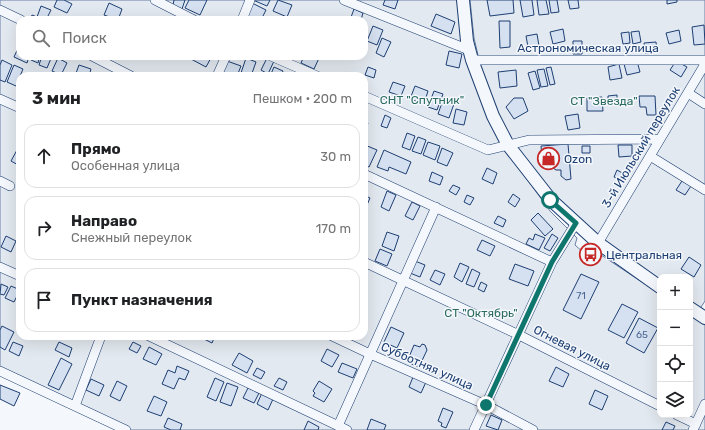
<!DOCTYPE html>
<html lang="ru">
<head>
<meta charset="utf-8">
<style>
  body { margin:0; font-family:Rubik,sans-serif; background:#f2f2f2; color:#202124 }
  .controls { position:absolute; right:12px; bottom:12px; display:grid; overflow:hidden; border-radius:8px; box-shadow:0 4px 16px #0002 }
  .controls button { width:36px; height:36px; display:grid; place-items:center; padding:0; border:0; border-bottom:1px solid #e0e0e0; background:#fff; color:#202124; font:20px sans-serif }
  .stop { position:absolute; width:12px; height:12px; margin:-9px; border:3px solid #0f766e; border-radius:50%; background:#fff }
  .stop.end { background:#0f766e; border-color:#fff; box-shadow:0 1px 4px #0008 }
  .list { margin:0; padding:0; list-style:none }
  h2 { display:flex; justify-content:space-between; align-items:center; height:52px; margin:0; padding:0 16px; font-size:17px }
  h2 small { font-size:13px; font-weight:400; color:#757577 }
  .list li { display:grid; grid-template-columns:26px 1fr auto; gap:12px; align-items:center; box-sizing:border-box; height:64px; margin:0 8px 8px; padding:0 8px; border:1px solid #e0e0e0; border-radius:12px }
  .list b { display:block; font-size:15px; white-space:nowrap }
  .list p { margin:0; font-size:13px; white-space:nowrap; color:#757577 }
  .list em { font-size:13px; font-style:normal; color:#757577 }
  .icon { flex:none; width:22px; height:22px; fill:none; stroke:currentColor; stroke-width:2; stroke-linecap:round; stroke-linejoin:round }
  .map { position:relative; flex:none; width:705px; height:430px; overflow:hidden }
  .search { position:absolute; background:#fff; box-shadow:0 4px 16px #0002; left:16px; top:16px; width:352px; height:44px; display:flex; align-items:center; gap:10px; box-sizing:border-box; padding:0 14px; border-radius:12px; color:#757577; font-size:15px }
  .panel { position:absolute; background:#fff; box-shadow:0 4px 16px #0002; left:16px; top:72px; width:352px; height:268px; border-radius:12px }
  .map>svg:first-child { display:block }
  .green { fill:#e3e9f0; stroke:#687fa3; fill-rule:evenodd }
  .building { fill:#d5e0f0; stroke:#1d3f73 }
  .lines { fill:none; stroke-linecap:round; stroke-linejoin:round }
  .minor-casing { stroke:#1d3f73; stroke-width:10 }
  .major-casing { stroke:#1d3f73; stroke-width:14 }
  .minor { stroke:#f4f7fb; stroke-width:9 }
  .major { stroke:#f4f7fb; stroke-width:12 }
  .route { stroke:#0f766e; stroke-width:5 }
  .labels { text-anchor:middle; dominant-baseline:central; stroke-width:3; stroke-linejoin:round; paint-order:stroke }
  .number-label { font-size:10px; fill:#4b6792 }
  .street-label { font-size:12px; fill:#1d3f73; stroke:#f4f7fb }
  .park-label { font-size:12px; fill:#2c6c60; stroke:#f4f7fb }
  .poi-label { font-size:12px; fill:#1d3f73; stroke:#f4f7fb; text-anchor:start }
</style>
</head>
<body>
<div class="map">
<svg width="705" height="430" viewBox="0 0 705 430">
  <rect width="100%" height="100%" fill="#f4f7fb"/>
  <path class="green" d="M0 0H459L465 42 527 179 550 211 577 238 575 245 584 253 589 247 660 294V415H690V315L705 325V430H117L0 375ZM20 20H364V56H20ZM20 76H364V336H20Z
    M470 0H705V301L697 313 690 308V277H660V287L595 241 532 173 510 142 487 93 474 38Z"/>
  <path class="building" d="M57 0H64L72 4 67 13 54 7Z
    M174 0H185L182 9 173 5Z
    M189 0H207L200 15 185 8Z
    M253 0H270L267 6Z
    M278 0 292 5 287 17 273 11Z
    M385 0H398L395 9 383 5Z
    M487 0H513L514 13 490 16Z
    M520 0H532L534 15 523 17Z
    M537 0H546L549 14 539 15Z
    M549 0H557L559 12 551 13Z
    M568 0H578L579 8 570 9Z
    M667 0H677V2L667 4Z
    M109 3 122 9 118 20 104 15Z
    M252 3 266 10 261 20H252L246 17Z
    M41 6 51 10 46 20H30L32 15 37 17Z
    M354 9 363 13 361 20H350Z
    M436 14 455 22 451 34 431 26Z
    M499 21H510V47L500 48Z
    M704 25 705 44 694 45 692 27Z
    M373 26 383 30 377 45 367 41Z
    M563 29 565 41 553 44 550 32Z
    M679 30 681 41 669 44 666 33Z
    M639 31 641 42 633 44 631 32Z
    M629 32 630 43 623 44 621 33Z
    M537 34 539 46 528 47 526 36Z
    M382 38 391 42 384 57 376 53Z
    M573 41H582V54H573Z
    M656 42 657 52 645 53 644 43Z
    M19 46 20 56H29L27 63 14 57Z
    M449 51 462 54 459 68 446 65Z
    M32 56H40L38 63 31 60Z
    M42 56H52L47 68 39 65Z
    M192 56H212L206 67 191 59Z
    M304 56H320L314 69 301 63Z
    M58 58 67 63 61 75 52 71Z
    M246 58 256 62 251 76H240Z
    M267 58 274 61 268 74 261 70Z
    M2 60 12 65 5 82 0 80V65Z
    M227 61 241 66 237 76H226L222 74Z
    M637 61 640 72 627 75 624 64Z
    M676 61 687 67 681 77 670 70Z
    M619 64 622 78 610 80 608 67Z
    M14 65 23 69 16 86 7 82Z
    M79 65 91 69 89 76H75Z
    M274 67 283 71 281 76H270Z
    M368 67 376 70 374 78 365 75Z
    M551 67 555 84 550 85 546 68Z
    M544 69 548 86 541 87 537 70Z
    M516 70 517 86 500 88 498 72Z
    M535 71 540 88 533 90 528 73Z
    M393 82 405 86 401 96 389 92Z
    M415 86 428 91 424 104 410 99Z
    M434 91 443 94 437 110 428 107Z
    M617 95V103H608V96Z
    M639 96H655L656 115H647L646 107H640Z
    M444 97 455 101 449 118 438 114Z
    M602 97 603 111H587V98Z
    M514 98H523L528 111 514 119 506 107Z
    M456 109 467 112 464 125 453 123Z
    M578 114 580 128 568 130 565 116Z
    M385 115 391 118 387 128 381 126Z
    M364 121 368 123 364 135Z
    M407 133 415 136 410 150 402 147Z
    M418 137 426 140 421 154 412 151Z
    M428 142 440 146 435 160 423 155Z
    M568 144 571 179 566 180 561 176V170H556L550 166 547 162 546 157H542L541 146Z
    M365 145 377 150 369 167 364 165Z
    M618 145H632V156L619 157Z
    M582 146H590V153H582Z
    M442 148 453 153 447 166 437 162Z
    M17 150 20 152V166L11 161Z
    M384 150 411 162 406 174 389 167 388 171 377 167Z
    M487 168 497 173 493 184 482 179Z
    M617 170 626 175 622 181 614 177Z
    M432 172 443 177 440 185 429 181Z
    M682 181 691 186 685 195 676 190Z
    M453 185 460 188 456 195 449 191Z
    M387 191 396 195 389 211 381 207Z
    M513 194 520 199 515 207 508 202Z
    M364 195 370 198 367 205 364 204Z
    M467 195 474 198 470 205 464 202Z
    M412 202 420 206 413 220 405 216Z
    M538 213 553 229 545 236 531 220Z
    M498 216 506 220 503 227 494 223Z
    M387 232 399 236 394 251 382 246Z
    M535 234 545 238 539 250 526 244 529 238 533 240Z
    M552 234 558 238 550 251 544 248Z
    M6 236 16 241 11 252 1 247Z
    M482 240 495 246 490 256 477 250Z
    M380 249 392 254 387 266 375 261Z
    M689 257 701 265 694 277 681 269Z
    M415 261 425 265 420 277 410 273Z
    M460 263 469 267 462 282 454 277Z
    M515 264 534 271 528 286 509 279Z
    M472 269 480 273 474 287 466 284Z
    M435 270 445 274 440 285 430 280Z
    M581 274 599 282 581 319 563 310Z
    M481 282 487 285 484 292 478 289Z
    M1 284 8 287 4 295 0 294Z
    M11 286 20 290 14 302 5 298Z
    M622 304 638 312 624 338 608 330Z
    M639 318 658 328 644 353 626 343Z
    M2 326 14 332 5 350 0 347V330Z
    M391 327 404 333 397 348 384 342Z
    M204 336H215L212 343 202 338Z
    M13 342 23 346 19 356 9 351Z
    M59 342 72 348 69 357 55 350Z
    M133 342 141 346 137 353 129 349Z
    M422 344 425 345 427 350 419 367 407 362 414 345 420 347Z
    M149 347 162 354 156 365 143 359Z
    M327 349 339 355 332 367 321 361Z
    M239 353 253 361 247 373 232 365Z
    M61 358 72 364 59 390 48 385Z
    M342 363 357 369 353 378 338 372Z
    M177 366 189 371 185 380 179 378 174 389 162 384 168 370 175 373Z
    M556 367 569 374 563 387 549 381Z
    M257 368 265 372 261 379 253 375Z
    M413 377 426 382 421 393 409 387Z
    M215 378 224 382 216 401 207 397Z
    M279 378 287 382 283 390 274 386Z
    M91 379 104 385 99 396 86 390Z
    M117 381 127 386 120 401 110 396Z
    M319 381 332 389 324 402 313 396 315 393 313 391Z
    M227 383 238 387 231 406 220 402Z
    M0 385 20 393 14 406 0 399Z
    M248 388 259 393 254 403 243 398Z
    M595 390 608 396 602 410 589 404Z
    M262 393 273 399 268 410 257 404Z
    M154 396 167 402 161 416 147 411Z
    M443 408 453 412 446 428 441 426 442 423 438 421Z
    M491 415 502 420 498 430 486 426Z
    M168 418 182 424 180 430H171L164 427Z
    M371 419 386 425 384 430H367Z
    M308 421 319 427 318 430H304Z
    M666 422 675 426 673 430H662Z"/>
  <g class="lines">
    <defs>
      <path id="minor" d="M155 0 194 20
        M344 0 469 50
        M0 10 21 20
        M242 20 250 0
        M92 56 131 76
        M271 56 317 76
        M472 60H705
        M217 76 226 56
        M688 93 705 104
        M364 96 488 150 529 140 660 139
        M0 99 20 108
        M650 156 705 190
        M364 174 552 262
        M0 181 10 186
        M598 243 705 64
        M364 262 519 335 660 406
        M0 267 20 276
        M149 336 347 430
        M332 336 370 354 486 405 533 430
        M0 371 126 430
        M75 406 101 336
        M677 415 696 424
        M338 426 436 207
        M474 430 552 262 576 223
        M693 430 705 404"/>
      <path id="major" d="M463 0 467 41 472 60 493 116 508 145 551 200 598 243 660 287
        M690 308 705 318"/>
    </defs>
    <use href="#minor" class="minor-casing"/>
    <use href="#major" class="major-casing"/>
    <use href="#minor" class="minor"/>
    <use href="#major" class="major"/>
  </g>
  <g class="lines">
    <path class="route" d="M486 405 552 262 576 223 550 200"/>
  </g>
  <defs>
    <symbol id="shop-ring" viewBox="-11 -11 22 22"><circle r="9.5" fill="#f4f7fb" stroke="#c62828" stroke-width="1.5"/><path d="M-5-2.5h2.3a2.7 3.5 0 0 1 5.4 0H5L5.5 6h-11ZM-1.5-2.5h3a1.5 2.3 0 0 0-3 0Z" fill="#c62828"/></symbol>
    <symbol id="bus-ring" viewBox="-11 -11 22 22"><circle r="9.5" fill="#f4f7fb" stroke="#c62828" stroke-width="1.5"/><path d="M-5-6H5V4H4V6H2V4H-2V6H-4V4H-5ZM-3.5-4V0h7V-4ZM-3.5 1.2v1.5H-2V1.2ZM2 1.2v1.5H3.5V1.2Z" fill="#c62828"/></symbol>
  </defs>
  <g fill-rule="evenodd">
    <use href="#shop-ring" x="536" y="146" width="25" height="25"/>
    <use href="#bus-ring" x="578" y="242" width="25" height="25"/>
  </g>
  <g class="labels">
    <g class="number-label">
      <text x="581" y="296">71</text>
      <text x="642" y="335">65</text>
    </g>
    <g class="street-label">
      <text x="588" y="48">Астрономическая улица</text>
      <text transform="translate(641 147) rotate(-59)">3-й Июльский переулок</text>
      <text transform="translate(572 348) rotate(27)">Огневая улица</text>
      <text transform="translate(427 366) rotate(24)">Субботняя улица</text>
    </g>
    <g class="park-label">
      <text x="422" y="100">СНТ "Спутник"</text>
      <text x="604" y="101">СТ "Звезда"</text>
      <text x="481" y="313">СТ "Октябрь"</text>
    </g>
    <g class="poi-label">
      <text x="564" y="159">Ozon</text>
      <text x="606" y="255">Центральная</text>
    </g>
  </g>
</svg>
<div class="controls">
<button>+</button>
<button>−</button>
<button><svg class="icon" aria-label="locate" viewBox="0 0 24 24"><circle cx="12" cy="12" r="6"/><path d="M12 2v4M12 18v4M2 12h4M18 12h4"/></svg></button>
<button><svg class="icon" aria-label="layers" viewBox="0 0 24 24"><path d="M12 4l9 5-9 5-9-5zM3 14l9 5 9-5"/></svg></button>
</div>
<div class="stop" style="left:550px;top:200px"></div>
<div class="stop end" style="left:486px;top:405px"></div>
<div class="search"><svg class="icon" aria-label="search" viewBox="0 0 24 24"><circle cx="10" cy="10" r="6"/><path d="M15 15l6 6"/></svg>Поиск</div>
<section class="panel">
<h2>3 мин<small>Пешком · 200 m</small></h2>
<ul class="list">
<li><svg class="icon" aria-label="ahead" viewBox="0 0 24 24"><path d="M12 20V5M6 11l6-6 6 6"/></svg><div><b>Прямо</b><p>Особенная улица</p></div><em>30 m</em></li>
<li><svg class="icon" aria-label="right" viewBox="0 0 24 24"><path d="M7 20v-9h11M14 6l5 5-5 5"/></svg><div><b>Направо</b><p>Снежный переулок</p></div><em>170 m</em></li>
<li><svg class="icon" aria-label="arrive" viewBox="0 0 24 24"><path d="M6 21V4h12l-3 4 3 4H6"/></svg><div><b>Пункт назначения</b></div></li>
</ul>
</section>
</div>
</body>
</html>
